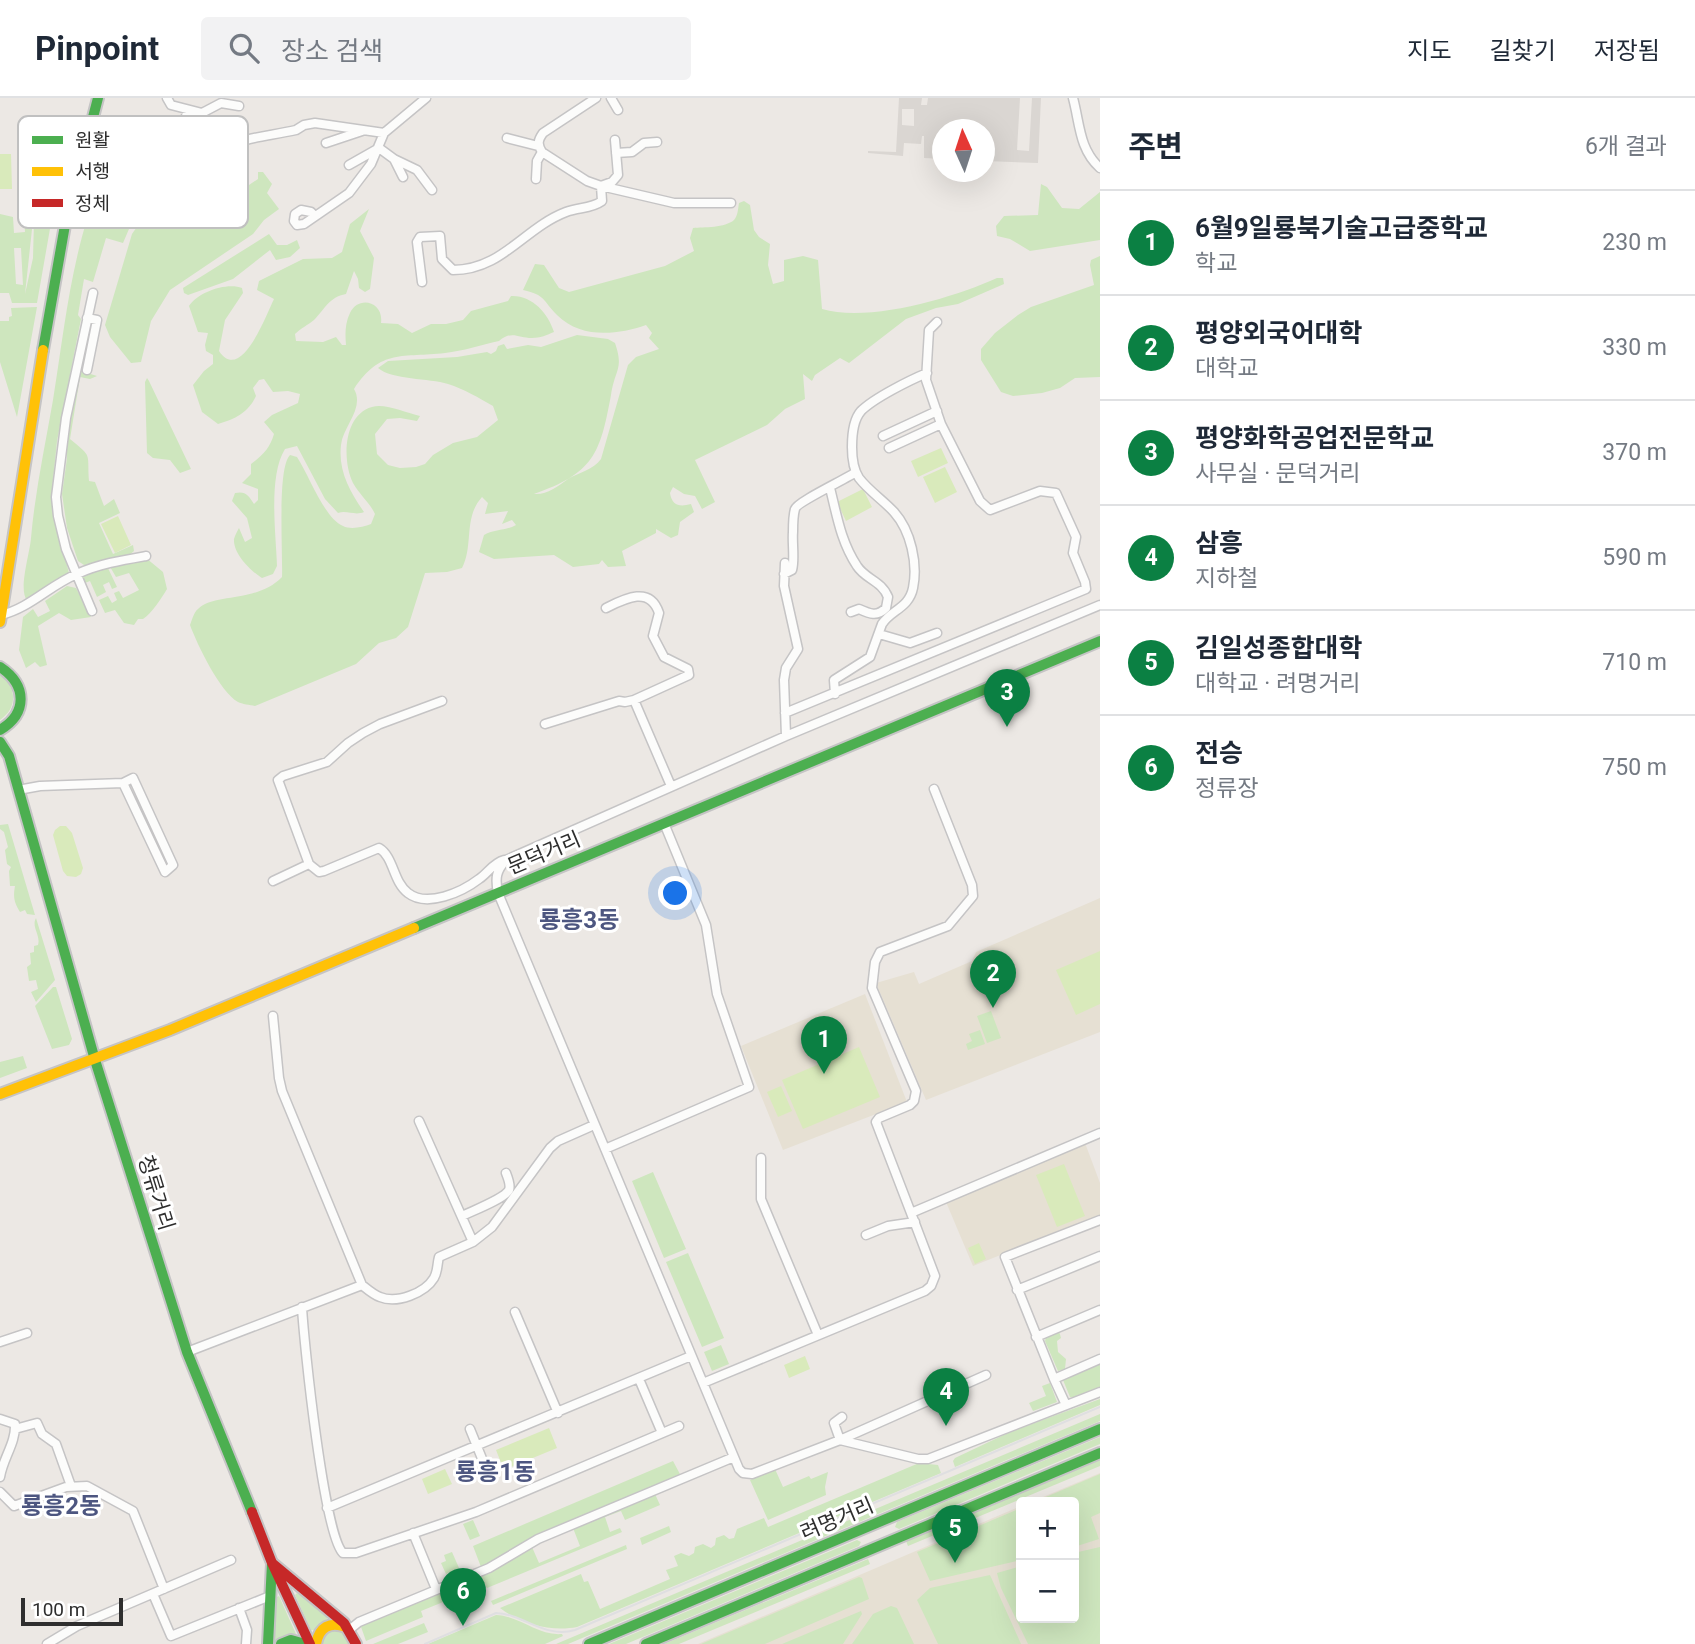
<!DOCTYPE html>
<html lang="ko">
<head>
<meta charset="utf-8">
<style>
  body { margin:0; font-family:Roboto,"Noto Sans KR",sans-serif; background:#f2f2f3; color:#1f2937 }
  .controls { position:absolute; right:21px; bottom:21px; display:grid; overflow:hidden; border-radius:7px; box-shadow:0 7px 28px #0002 }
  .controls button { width:63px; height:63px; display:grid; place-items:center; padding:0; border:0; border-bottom:2px solid #e0e1e3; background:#fff; color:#1f2937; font:35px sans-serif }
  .compass { position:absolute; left:932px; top:21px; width:63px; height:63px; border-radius:50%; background:#fff; box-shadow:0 7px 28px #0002; rotate:357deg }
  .scale { position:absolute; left:21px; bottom:18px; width:102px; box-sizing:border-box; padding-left:7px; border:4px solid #2e2e2e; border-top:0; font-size:19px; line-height:24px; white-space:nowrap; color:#2e2e2e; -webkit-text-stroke:5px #fff; paint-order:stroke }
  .you { position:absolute; left:676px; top:796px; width:24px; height:24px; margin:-18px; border:5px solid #fff; border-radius:50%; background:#1a73e8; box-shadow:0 0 0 10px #1a73e833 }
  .badge { display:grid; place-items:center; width:46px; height:46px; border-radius:50%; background:#0b8043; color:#fff; font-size:23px; font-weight:700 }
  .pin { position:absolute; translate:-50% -58px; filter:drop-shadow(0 2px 4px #0008) }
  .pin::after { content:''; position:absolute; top:37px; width:24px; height:21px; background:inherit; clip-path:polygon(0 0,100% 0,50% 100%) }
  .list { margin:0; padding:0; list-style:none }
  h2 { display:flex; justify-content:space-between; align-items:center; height:91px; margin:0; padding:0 28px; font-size:30px }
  h2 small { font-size:23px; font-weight:400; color:#747a83 }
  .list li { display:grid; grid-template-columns:46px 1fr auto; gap:21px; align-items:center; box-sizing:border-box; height:105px; padding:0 28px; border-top:2px solid #e0e1e3 }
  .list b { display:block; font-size:26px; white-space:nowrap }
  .list p { margin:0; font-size:23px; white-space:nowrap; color:#747a83 }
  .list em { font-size:23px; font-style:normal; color:#747a83 }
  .icon { flex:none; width:38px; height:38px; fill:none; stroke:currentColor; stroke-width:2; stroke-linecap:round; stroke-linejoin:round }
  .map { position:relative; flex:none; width:1100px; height:1546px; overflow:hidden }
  header { display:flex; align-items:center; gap:42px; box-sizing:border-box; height:98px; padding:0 35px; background:#fff; border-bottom:2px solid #e0e1e3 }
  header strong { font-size:33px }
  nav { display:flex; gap:38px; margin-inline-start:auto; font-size:24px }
  .search { width:490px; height:63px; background:#f2f2f3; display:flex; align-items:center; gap:18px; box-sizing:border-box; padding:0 24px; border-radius:7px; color:#747a83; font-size:26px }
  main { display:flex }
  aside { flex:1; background:#fff }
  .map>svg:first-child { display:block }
  .education { fill:#e6e0d3 }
  .green { fill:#cee6be; fill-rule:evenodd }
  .pitch { fill:#d9eabb }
  .plaza { fill:#dad6d2; fill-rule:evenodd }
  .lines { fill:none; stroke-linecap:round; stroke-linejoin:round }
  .street-casing { stroke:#c5c4c5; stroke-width:11 }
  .fast-casing { stroke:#c5c4c5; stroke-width:14 }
  .slow-casing { stroke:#c5c4c5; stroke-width:14 }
  .jam-casing { stroke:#c5c4c5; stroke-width:14 }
  .street { stroke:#fcfcfb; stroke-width:8 }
  .fast { stroke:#4caf50; stroke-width:10 }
  .slow { stroke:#ffc107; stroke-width:10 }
  .jam { stroke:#c62828; stroke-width:10 }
  .tram { stroke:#dfdfe1; stroke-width:2 }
  .labels { text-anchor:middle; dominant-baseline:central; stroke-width:6; stroke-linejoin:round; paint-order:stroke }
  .street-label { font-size:21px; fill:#2e2e2e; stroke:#fff }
  .quarter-label { font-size:24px; font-weight:bold; fill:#4d5680; stroke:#fff }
  .key { fill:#fff; stroke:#c0c0c0; stroke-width:2 }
  .key-label { font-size:19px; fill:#2e2e2e }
</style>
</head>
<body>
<header>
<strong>Pinpoint</strong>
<div class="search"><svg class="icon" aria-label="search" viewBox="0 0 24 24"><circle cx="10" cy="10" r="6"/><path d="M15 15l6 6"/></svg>장소 검색</div>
<nav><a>지도</a><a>길찾기</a><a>저장됨</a></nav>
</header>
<main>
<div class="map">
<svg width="1100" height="1546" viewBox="0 0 1100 1546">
  <rect width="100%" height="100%" fill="#ece8e4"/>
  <path class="education" d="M1100 800V934L926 1002 876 885 914 874 919 886 972 863 976 854Z
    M865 896 907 1004 783 1052 741 948Z
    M1085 1045 1100 1085V1117L973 1168 946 1104Z
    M1100 1375V1546H698L1021 1408V1520H1074V1404H1031Z"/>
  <path class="green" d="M258 74H263L272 86 267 95 279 111 264 122 253 136 170 192 151 223 141 264 131 265 110 239 105 227 132 136C146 115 156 118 178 125 193 115 192 106 212 112L258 81Z
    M1041 86 1047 89 1062 110 1079 111 1100 94V142L1030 153 1010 141 997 138 996 128 1004 118 1038 117Z
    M744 103 750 107 754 132 759 139 770 146 768 167 773 186 784 183V162L803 158 818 162 822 211C868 225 953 200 997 180H1003L1004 186 958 206 936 210 906 221 849 265 840 260 815 277 812 283 803 276 805 301 785 311 767 327 695 362 715 404 702 411 695 398 684 396 673 389 670 395C672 408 680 409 691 406L694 414 680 424 678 437 671 440 656 431V435L622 453 626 468 608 469 602 462 599 466 573 469 554 457 494 461 479 454 484 437C495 431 505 433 516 427L512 422 502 426 508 413 485 416 488 405 482 399C463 420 474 447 462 470L447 474 425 475 408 529 396 540 379 545 356 566 255 608C250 607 242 606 238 604 220 594 197 546 190 527 192 522 194 514 198 511 214 495 257 505 282 479 283 455 277 370 290 357L297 359C309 377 324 420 343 428 351 432 363 429 371 426L375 416C370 405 359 396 353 385 342 363 343 317 372 309 385 305 406 315 420 318L417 323 400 320 387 321 375 336 377 356 388 367 400 370 416 369 425 366 433 357 453 345 477 339 498 322 493 308C479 300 464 291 448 286 429 280 392 282 378 270L388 263 457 259 487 254 491 256 496 253 498 248 504 246 507 251 528 247 541 249 577 237 608 241 615 245C624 271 615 271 611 297 600 356 594 375 534 396 547 397 557 389 568 381 580 374 593 372 601 361L628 267 636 259 659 251 649 240 652 235 646 227C617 237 581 241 557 217 542 202 546 197 523 192L535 166 544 167 559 190 569 194 665 168 694 153 690 140 693 130C704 129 725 130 734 122 738 118 738 110 739 105Z
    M369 111 360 133 374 160 370 191 365 194 359 190 358 181 354 173 346 196C329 199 325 211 314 222 308 227 301 230 295 236L296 243 323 244 336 239 342 247H346C345 236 345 225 350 215 358 197 384 203 381 225L398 226 412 235 431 226H446L463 222 471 213 508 203 511 198C532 197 548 215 554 234 547 237 540 240 532 240 518 240 512 232 499 243 481 247 463 253 445 255 403 260 381 250 354 291 365 310 343 328 341 347 338 373 350 394 364 414 355 418 347 412 338 415L325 401 297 348 285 351C268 378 276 436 277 468L273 476 262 480C251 473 233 456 234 441 235 437 237 434 239 430L245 444 252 440 247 420 232 403 235 395C246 393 248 397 254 406L258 402V391L242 385 251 376V366C263 357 270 350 274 336L264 324 272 317 298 305 300 296 288 293 273 294 264 281 259 282 253 290 256 298C248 315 235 321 218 326L202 314 193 287 204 273 213 266V257L206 253 205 247 208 235 198 234 189 208C198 194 227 184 242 190L243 195 225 222 219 253C241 286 266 217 274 201L257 192 259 183 303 161 332 160 342 154 350 126Z
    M0 116 13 119 14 135 25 134 24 120 33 122 25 196 33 160 34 122 51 125 37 205H12L9 195H0ZM14 150H21L23 187 16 186Z
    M88 118 114 127 118 119 132 124 123 145 106 140 93 184 84 181 78 217 81 221 57 343 52 393 55 422 69 475 64 482 27 502C18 492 30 455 31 440 35 394 45 348 53 302 63 240 69 179 88 118Z
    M269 136 277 147H287L297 142 300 150 290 159 276 162 270 152 233 181 188 197 184 195 183 190Z
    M1100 158V279L1075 280 1060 290 1042 295 1013 298 1001 294 981 262V251L995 235 1018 217 1031 209 1094 187 1090 167 1091 162Z
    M37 209 17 319 0 264V223H9V219L12 218 11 210Z
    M80 265 86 266 84 274 97 278 90 281 80 279 70 341C93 360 87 354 89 383L95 384 104 408 114 401 120 415 99 425 113 456 133 447 134 453 127 459 92 468 84 467 78 463 67 430 62 396 67 360 65 342Z
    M147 280 149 283 191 371 180 375 170 362 153 360 147 355 145 284Z
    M146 460 163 474 167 491C161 501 152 515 143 521H138L134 527 124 525 115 512 105 515 99 502 108 498 112 505 117 502 114 495 119 493 123 500 139 492 129 475 116 479 109 467Z
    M107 468 117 489 112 491 109 484 103 487 106 494 97 499 90 483 85 485 81 477Z
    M67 488 76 490 91 519 71 522 59 515 38 528 47 567 40 569 35 564 26 570 19 552 23 519 33 511 38 519 50 513 45 503Z
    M0 577C17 589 18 610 0 622Z
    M8 726 35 817 27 816 25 812 20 814C14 804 13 799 15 788H10L9 773 11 769 7 766 5 752 8 749 4 734 0 731V727Z
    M36 820 55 882 36 904 31 894 38 891 36 882 29 883 27 869 31 866 30 855 34 854V848L38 847C41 837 31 829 36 820Z
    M53 889H56L72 941 69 947 52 951 35 908Z
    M991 913 1001 940 987 945 977 918Z
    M980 932 985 946 968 952 966 946 972 943 969 936Z
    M23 958 27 970 0 980V964Z
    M653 1074 686 1151 664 1160 632 1083Z
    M688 1155 724 1240 702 1249 666 1164Z
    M1059 1233 1061 1240 1057 1243 1058 1254 1066 1261 1065 1271 1058 1273 1045 1243 1046 1239Z
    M721 1247 729 1266 712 1273 704 1254Z
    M1100 1266V1289L1076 1299H1070L1063 1282Z
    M1050 1285 1057 1304 1033 1313 1029 1305 1046 1298 1042 1288Z
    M1100 1301V1307L955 1369 953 1363 955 1360 1010 1334Z
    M1100 1316V1323L568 1546H556Z
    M1100 1339V1346L899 1431 895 1429 897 1424Z
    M1100 1362V1368L908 1448 906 1443Z
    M673 1363 681 1378 526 1443 502 1460 481 1469 473 1448Z
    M919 1365 938 1367 941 1375 577 1529C551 1534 521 1526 500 1510L581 1476 584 1484 588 1483 600 1511 670 1481 666 1472 678 1468 674 1458 681 1455 689 1458 694 1455 695 1449 703 1446 711 1450 715 1447 716 1440 724 1437 729 1441 734 1440 737 1431 764 1420 768 1429Z
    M775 1371 783 1389 809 1378 811 1381 828 1374 825 1389 826 1397 768 1422 750 1382Z
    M1100 1376V1415L1091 1419 1099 1441 1074 1449V1404H1034Z
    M655 1396 660 1407 625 1422 621 1413 605 1419 610 1434 620 1430 622 1434 487 1490 485 1487 421 1513 423 1519 366 1543 360 1526 500 1468 532 1449 539 1465 580 1448 573 1430Z
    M1021 1410V1462L930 1483 917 1454Z
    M473 1422 480 1438 470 1442 463 1426Z
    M669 1428 671 1434 642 1447 640 1440Z
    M857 1442 861 1444 859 1448 626 1546H609Z
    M626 1447 627 1451 493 1507 491 1503Z
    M1100 1449V1546H1028L1001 1490 997 1475 1021 1468V1520H1074V1455Z
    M452 1454 459 1470 446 1476 441 1465 446 1463 444 1457Z
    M868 1461 870 1466 679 1546H664Z
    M990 1477 1021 1546H938L917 1502 930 1490Z
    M859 1479 862 1480 869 1501 765 1546H701Z
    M297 1495 330 1518 314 1532H311L295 1497Z
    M279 1498 296 1536 275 1545 272 1532 277 1499Z
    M891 1508 897 1510 914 1546H852L873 1516Z
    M861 1513 862 1516 843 1546H782Z
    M496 1517C520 1518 538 1538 562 1536L563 1538 545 1546H428Z
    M424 1525 428 1534 398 1546H373Z
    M329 1532H341L351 1546H320Z"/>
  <path class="pitch" d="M0 56H11L12 91H0Z
    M941 350 948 365 918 379 911 363Z
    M945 369 957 394 935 405 923 379Z
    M863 391 872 409 846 423 837 404Z
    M118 418 131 447 115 455 101 426Z
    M60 728H66L72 735 83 770 81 776 76 779 67 778 63 773 53 737 55 732Z
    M1100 853V906L1076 917 1056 872Z
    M859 949 880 999 803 1031 782 982Z
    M781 988 792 1013 778 1019 767 994Z
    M1064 1066 1085 1118 1057 1129 1036 1077Z
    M979 1145 986 1161 975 1166 968 1150Z
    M805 1258 810 1271 789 1280 784 1267Z
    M549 1330 557 1350 504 1372 496 1352Z
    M445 1371 452 1386 428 1396 422 1381Z"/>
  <path class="plaza" d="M899 0H922L921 7H927L928 0H1020L1017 52 1029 53 1032 0H1041L1038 65 985 63 984 32H942V61L924 60V38H922L921 46 904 45 903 58 868 55V53L896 54ZM902 11H914V28L902 27Z"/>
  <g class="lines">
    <defs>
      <path id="street" d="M167 0 171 7 202 15 221 5 239 8
        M596 0 543 35C538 42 537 46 542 54L587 83 601 88 674 105H731
        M611 0 618 12
        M1073 0C1080 26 1079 51 1100 70
        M507 40 538 48
        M326 45 362 33
        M616 55 632 54 644 45 657 44
        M230 56 239 44
        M394 61 417 72 432 92
        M349 67 379 50 394 61 403 79
        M536 81 537 63 542 54
        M184 89C166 82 157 80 160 57L176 48 188 12
        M195 96C211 38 247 43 296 32L304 27 315 25 384 35
        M314 117 311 114 301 112 295 116 294 123 297 127 304 126 349 95 371 66 384 35 426 0
        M422 184 417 144 420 139 440 138 442 161 453 172C502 172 524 130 566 114 579 109 591 111 602 103L601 88 612 84 618 77 615 42
        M87 220 97 222 87 272
        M883 338 937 313
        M889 350 941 326
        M830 390C837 418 841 444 857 468 865 481 882 483 888 499L886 510C877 519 870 516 859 511L851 514
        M785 465 784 488 798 551 786 570 784 582 786 638
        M784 476 792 472C795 461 792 446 793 434 793 427 793 418 795 411 797 404 846 381 856 374
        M92 513 66 451 58 418 56 399 66 320 93 195
        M1 517C30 510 50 487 77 476 99 466 123 462 146 458
        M879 536 910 545 937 535
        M835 596 834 582 870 559 882 526C891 512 909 510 913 490 918 466 911 433 894 414 883 402 869 393 859 380 853 371 852 359 852 349 852 337 853 322 861 313 874 300 910 282 927 275
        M634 602 671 688
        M785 615 1086 491 1085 484 1073 455 1076 439 1056 395 1040 393 990 412 980 403 941 326 926 282 929 232 937 224
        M545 626 619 603 625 604 634 602 689 577 688 571 664 559 653 538 659 515C650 487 624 501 606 510
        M18 692 40 688 123 685 133 680 173 767 165 774 123 685
        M309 766 278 682 283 678 327 664 348 645 363 635 380 626 442 603
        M273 783 309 766 319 774 324 773 379 750C394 759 393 784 408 795 427 810 462 794 479 781 488 775 493 765 504 762
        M419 1023 473 1144
        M605 1051 749 989 717 896 706 827 664 725
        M761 1060V1101L818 1237
        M911 1115 876 1024 879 1020 910 1007 914 1003 916 993 872 890 875 864 880 854 948 828 973 798 972 787 934 691
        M462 1118C472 1113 504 1101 509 1092 511 1087 508 1080 506 1075
        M866 1137 888 1128 915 1124
        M362 1187C367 1191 374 1197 380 1199 397 1206 425 1195 434 1180 438 1173 437 1166 439 1159L473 1144 492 1129 550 1050 558 1043 594 1027
        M1017 1192 1100 1158
        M302 1209C304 1246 324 1437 343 1455H356L476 1414 679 1328
        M515 1214 558 1315
        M1036 1239 1100 1212
        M0 1244 27 1235
        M187 1254 362 1187 282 993 279 980 273 918
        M986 1277 840 1342 752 1376 743 1375 739 1371 498 795C495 780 496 773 506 762L786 638 1100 507
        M639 1281 662 1335
        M1054 1281 1005 1159 1100 1122
        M703 1285 925 1193 931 1188 935 1178 911 1115 1100 1035
        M1066 1307 1054 1281 1100 1261
        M842 1319 834 1325 840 1342 918 1361H928L1100 1294
        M0 1321 15 1326C16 1345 3 1360 0 1379
        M15 1331 37 1325 42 1336 56 1346 71 1388
        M470 1331 485 1368
        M0 1394 14 1408 66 1389 87 1388 133 1413 164 1491
        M327 1410 691 1258
        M413 1435 436 1491
        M153 1496 171 1538 270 1498
        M239 1510 247 1532 246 1546
        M349 1532 359 1524 489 1470 538 1441 734 1359
        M47 1546 77 1528 231 1462"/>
      <path id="fast" d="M43 252 65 127 98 0
        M0 569C27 587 28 615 0 632
        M0 644 9 658 95 962 187 1254 252 1414
        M414 830 1100 543
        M268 1546 272 1465
        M281 1546 291 1542 305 1546
        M589 1546 1100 1331
        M646 1546 1100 1355"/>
      <path id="slow" d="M0 524 43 252
        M0 996 170 932 414 830
        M316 1546C319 1529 330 1523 346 1529"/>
      <path id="jam" d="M252 1414 272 1465 310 1546
        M272 1465 344 1525 356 1546"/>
    </defs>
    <use href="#street" class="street-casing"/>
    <use href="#fast" class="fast-casing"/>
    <use href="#slow" class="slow-casing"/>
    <use href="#jam" class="jam-casing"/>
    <use href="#street" class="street"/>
    <use href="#fast" class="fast"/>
    <use href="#slow" class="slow"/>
    <use href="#jam" class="jam"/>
    <path class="tram" d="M425 1546 496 1515C524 1516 545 1541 575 1532L1100 1309"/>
  </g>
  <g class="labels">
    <g class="street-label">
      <text transform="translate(544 755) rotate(-23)">문덕거리</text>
      <text transform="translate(156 1095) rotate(73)">청류거리</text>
      <text transform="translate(837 1421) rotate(-23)">려명거리</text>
    </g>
    <g class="quarter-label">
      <text x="579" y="822">룡흥3동</text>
      <text x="495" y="1374">룡흥1동</text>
      <text x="61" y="1408">룡흥2동</text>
    </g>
  </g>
  <rect x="18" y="18" width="230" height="112" rx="10" class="key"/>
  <rect x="32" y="38" width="31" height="8" fill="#4caf50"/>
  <rect x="32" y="69" width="31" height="9" fill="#ffc107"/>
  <rect x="32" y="101" width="31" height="8" fill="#c62828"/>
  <g class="key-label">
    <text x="75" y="49">원활</text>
    <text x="75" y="80">서행</text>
    <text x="75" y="112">정체</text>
  </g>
</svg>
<div class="controls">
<button>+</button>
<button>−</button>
</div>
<svg class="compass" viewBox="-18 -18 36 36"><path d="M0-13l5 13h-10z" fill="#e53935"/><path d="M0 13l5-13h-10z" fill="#747a83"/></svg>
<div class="scale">100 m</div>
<div class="you"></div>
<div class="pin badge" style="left:824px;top:976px">1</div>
<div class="pin badge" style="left:993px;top:910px">2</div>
<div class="pin badge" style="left:1007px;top:629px">3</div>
<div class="pin badge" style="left:946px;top:1328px">4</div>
<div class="pin badge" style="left:955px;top:1465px">5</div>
<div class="pin badge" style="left:463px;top:1528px">6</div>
</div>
<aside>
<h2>주변<small>6개 결과</small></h2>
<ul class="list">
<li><span class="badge">1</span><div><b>6월9일룡북기술고급중학교</b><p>학교</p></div><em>230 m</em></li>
<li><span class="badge">2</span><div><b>평양외국어대학</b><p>대학교</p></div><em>330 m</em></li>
<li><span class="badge">3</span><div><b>평양화학공업전문학교</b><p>사무실 · 문덕거리</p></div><em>370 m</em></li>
<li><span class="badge">4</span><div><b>삼흥</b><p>지하철</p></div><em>590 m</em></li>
<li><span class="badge">5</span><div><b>김일성종합대학</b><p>대학교 · 려명거리</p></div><em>710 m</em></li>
<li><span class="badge">6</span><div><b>전승</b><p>정류장</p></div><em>750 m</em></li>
</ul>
</aside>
</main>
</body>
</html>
